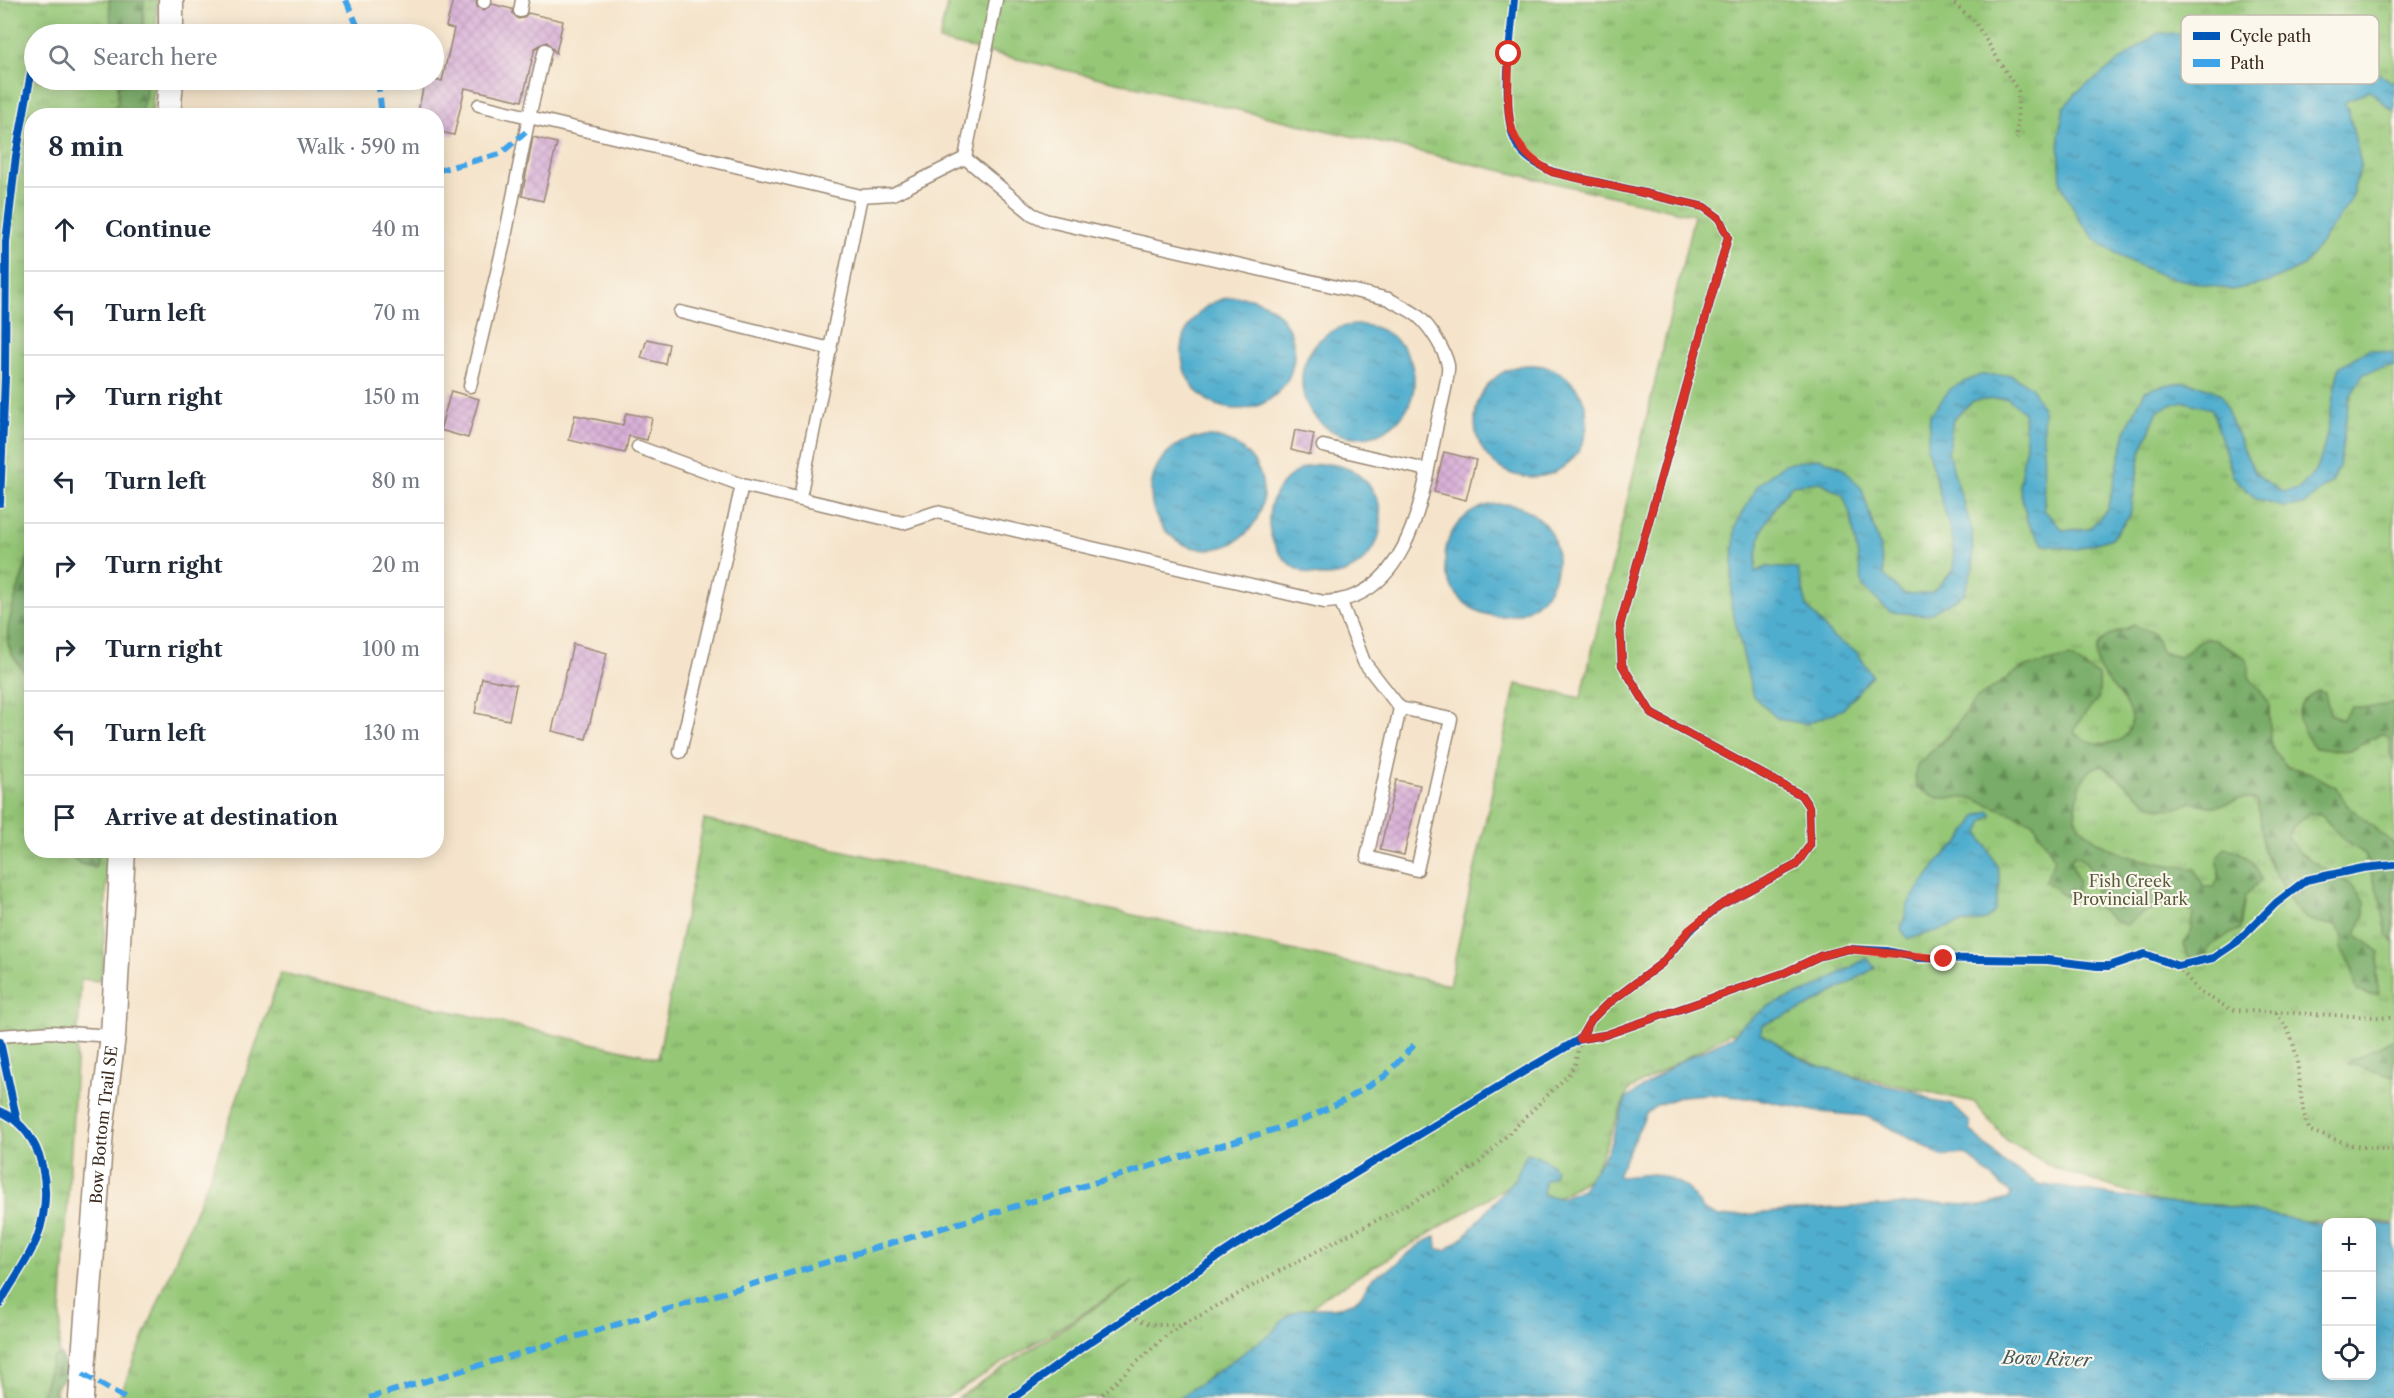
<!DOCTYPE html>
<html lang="en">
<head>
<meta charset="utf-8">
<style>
  body { margin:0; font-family:"Libre Caslon Text",serif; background:#f2f2f3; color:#1f2937 }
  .controls { position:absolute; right:18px; bottom:18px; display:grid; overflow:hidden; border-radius:12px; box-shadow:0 3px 15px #0003 }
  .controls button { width:54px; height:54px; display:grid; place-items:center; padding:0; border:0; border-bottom:2px solid #e0e1e3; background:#fff; color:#1f2937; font:30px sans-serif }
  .stop { position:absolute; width:18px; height:18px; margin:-14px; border:4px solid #d93025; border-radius:50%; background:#fff }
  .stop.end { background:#d93025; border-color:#fff; box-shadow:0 2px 6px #0008 }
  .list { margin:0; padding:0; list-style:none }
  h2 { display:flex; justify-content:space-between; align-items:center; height:78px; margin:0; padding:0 24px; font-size:26px }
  h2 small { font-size:20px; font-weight:400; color:#747a83 }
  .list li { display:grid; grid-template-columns:39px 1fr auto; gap:18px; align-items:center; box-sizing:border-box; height:84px; padding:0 24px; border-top:2px solid #e0e1e3 }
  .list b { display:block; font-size:22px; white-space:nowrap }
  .list em { font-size:20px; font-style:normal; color:#747a83 }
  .icon { flex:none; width:33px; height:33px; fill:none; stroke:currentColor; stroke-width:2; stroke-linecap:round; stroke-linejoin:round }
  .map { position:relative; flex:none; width:2394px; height:1398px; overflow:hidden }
  .search { position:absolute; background:#fff; box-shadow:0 3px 15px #0003; left:24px; top:24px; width:420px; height:66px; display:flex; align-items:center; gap:15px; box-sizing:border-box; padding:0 21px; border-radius:33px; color:#747a83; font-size:22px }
  .panel { position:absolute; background:#fff; box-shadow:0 3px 15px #0003; left:24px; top:108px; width:420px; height:750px; border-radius:24px }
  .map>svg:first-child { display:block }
  .grass { fill:url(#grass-tufts); stroke:#68784a; stroke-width:1.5 }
  .forest { fill:url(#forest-firs); stroke:#5a6b43; stroke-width:1.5 }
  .water { fill:url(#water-ripples); stroke:#456c76; stroke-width:1.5; fill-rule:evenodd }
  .building { fill:url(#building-cross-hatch) }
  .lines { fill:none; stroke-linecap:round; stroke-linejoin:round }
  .lane-casing { stroke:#988774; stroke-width:15 }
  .street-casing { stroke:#988774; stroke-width:27 }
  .path { stroke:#988774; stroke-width:4; stroke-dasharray:1.5 4.5; stroke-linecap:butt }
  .lane { stroke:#fff; stroke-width:12 }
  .street { stroke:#fff; stroke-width:24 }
  .quiet { stroke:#3fa3ea; stroke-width:6; stroke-dasharray:12 6; stroke-linecap:butt }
  .cycleway-casing { stroke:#fbf7ec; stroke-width:11 }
  .cycleway { stroke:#0057b8; stroke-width:8 }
  .route { stroke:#d93025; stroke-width:8 }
  .labels { text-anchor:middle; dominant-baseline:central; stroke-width:4.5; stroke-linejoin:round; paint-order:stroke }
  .park-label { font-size:16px; fill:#565939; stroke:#fbf7ec }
  .street-label { font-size:16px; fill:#3b2a1e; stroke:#fbf7ec }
  .water-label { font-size:18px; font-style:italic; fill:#42585c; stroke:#fbf7ec }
  .key { fill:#fbf7ec; stroke:#c1baae; stroke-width:1.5 }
  .key-label { font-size:16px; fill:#3b2a1e }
</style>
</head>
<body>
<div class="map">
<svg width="2394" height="1398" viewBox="0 0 2394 1398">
  <defs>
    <pattern id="grass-tufts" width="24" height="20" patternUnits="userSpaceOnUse" patternTransform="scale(1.5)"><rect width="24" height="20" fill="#95c777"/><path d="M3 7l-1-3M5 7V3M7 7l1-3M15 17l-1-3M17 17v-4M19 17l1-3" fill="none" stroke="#7ba261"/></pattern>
    <pattern id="forest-firs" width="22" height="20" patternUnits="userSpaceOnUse" patternTransform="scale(1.5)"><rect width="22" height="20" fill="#78ac68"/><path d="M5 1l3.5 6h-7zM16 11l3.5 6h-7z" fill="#648c55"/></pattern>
    <pattern id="water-ripples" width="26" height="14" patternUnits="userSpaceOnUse" patternTransform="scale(1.5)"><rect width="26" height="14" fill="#4fadce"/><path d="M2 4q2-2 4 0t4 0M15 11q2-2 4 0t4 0" fill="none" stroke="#438da7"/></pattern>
    <pattern id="building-cross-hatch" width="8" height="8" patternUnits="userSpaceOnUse" patternTransform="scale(1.5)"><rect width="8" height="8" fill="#d9b1d8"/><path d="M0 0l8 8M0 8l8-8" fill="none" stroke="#bb98b9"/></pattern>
  </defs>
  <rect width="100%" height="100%" fill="#fbf7ec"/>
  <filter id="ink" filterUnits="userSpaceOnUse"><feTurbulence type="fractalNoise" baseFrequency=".0167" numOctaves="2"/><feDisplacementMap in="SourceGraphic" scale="12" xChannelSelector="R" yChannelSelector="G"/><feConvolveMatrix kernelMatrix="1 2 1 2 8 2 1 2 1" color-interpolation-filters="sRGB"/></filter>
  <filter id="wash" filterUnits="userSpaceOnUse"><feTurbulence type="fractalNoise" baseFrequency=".008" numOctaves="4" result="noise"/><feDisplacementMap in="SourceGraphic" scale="24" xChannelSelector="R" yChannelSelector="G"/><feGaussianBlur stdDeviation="1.35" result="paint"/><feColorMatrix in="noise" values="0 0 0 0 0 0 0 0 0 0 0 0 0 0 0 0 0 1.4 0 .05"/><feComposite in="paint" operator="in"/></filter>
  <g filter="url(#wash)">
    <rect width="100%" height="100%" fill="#f5e4cb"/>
    <path class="grass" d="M0 0H157L156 34H34V80H154L152 115 32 116V850L108 851 103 965 99 981 81 979 56 1398H0Z
      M948 0H2394V1223L2297 1221 2159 1202 2055 1168 2007 1141 1974 1102 1827 1070 1758 1036 1729 1033 1629 1090 1592 1177 1553 1200 1523 1177 1327 1295 1196 1398H957L1134 1282 946 1398H119L211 1173 281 973 658 1058 704 820 1449 985 1516 684 1581 698 1694 215 939 41Z"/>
    <path class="forest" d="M109 0H144L143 34H112Z
      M118 80H145L146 93 140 115H106L118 103Z
      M31 548V680C22 668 12 659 8 644 3 625 26 569 31 548Z
      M2134 625 2154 633 2161 652 2180 657 2196 643 2205 639 2216 640 2244 657 2249 666V677L2269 702 2270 742 2274 752 2288 767 2308 772 2336 787 2347 805 2394 844V943L2387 934 2380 899 2365 854 2345 841 2322 816 2310 813 2292 827 2287 837 2300 853 2352 886 2365 903V914L2356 934C2364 943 2372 943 2379 953L2376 974 2379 994 2368 995 2357 991 2352 968 2341 948 2343 936 2337 926C2303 920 2299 919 2284 888 2277 873 2267 866 2263 847 2260 831 2263 816 2256 801 2239 794 2231 804 2214 806 2207 807 2197 803 2190 802 2154 826 2129 781 2101 765 2077 773 2078 796 2075 818 2100 858 2152 862 2195 869L2204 887H2214L2219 878 2218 856 2225 848C2243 850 2256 863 2261 880L2245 896 2240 929 2210 945 2206 955 2198 962 2188 957 2184 944 2190 935 2193 913 2186 907 2170 901 2146 911 2126 925C2114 921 2095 910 2094 897 2094 889 2098 885 2097 877L2082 858 2074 855 2071 862 2079 883 2074 897H2066L2045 881 2055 859 2033 822 1972 798H1938L1917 788 1915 776 1917 765 1948 736 1976 699 2022 668 2070 657 2098 676C2105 710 2082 706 2074 732 2088 748 2132 750 2131 720 2129 693 2091 678 2097 650 2100 635 2122 631 2134 625Z
      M2318 691 2325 693 2330 714 2342 720 2351 707H2379L2394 702V763L2390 754V739L2383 734C2370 737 2364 744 2353 749 2342 753 2326 749 2315 748 2298 726 2288 705 2318 691Z
      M67 850 99 851 95 868 78 863Z
      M2394 1038V1077L2347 1063Z
      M61 1355 66 1370 65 1378 53 1388 58 1398H41L53 1357Z"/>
    <path class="water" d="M2158 33 2199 35 2319 75 2326 83 2347 64H2364L2394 83V112L2369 90 2343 103 2348 109 2361 164 2350 202 2304 266 2270 282 2232 290 2163 276 2127 260 2098 242 2079 219 2061 184 2059 135 2064 107 2077 92Z
      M1182 353a56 56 0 1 1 112 0a56 56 0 1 1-112 0Z
      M1302 381a56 56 0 1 1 112 0a56 56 0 1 1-112 0Z
      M2369 349 2394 353V367L2388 366 2363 374 2349 399 2339 468 2330 483 2303 505 2283 507 2256 499 2233 476 2212 409 2182 401 2158 410 2141 452 2130 516 2112 538 2077 549 2044 545 2028 524 2019 485 2026 444 2024 412 2007 398 1973 401 1953 419 1948 453 1972 530 1973 568 1964 594 1928 615 1890 612 1863 587 1851 517 1843 495 1821 482 1792 485C1765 518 1759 529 1755 572L1767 567 1798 569 1807 607 1832 637 1857 652 1872 675 1843 709 1806 724 1778 719 1753 696 1731 604 1735 527 1758 485 1784 464 1820 458 1842 467 1862 489 1880 548 1884 575 1903 594 1931 593 1954 570 1953 541 1927 448 1930 415 1951 388 1980 375H2011L2031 386 2043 411 2044 510 2063 530 2089 529 2107 510 2127 427 2145 391C2177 380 2191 379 2221 394L2241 444 2256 474 2281 492 2299 489C2306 481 2316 472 2319 463 2331 432 2330 398 2340 366Z
      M1475 421a56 56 0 1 1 112 0a56 56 0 1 1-112 0Z
      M1151 493a56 56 0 1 1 112 0a56 56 0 1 1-112 0Z
      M1269 520a56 56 0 1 1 112 0a56 56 0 1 1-112 0Z
      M1445 560a56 56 0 1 1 112 0a56 56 0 1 1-112 0Z
      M1990 811 1992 815 1984 821 1979 833 1998 868 2000 883 1995 911 1986 920 1960 924 1908 939 1901 929 1909 902 1942 857 1960 842 1978 815Z
      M1867 958 1875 968 1808 1007 1762 1025 1761 1033 1807 1062 1873 1083 1917 1092 1932 1101 1952 1105 1970 1122V1130L2005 1164 2038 1184 2166 1203 2218 1205 2326 1225V1376H2372V1224L2394 1225V1398H1179L1273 1332C1302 1291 1325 1319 1355 1301 1362 1297 1366 1286 1371 1280 1376 1274 1385 1272 1391 1268 1406 1257 1418 1242 1436 1237L1437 1249 1446 1250 1464 1237 1515 1178 1527 1153 1544 1159 1556 1169 1554 1176 1544 1181 1543 1195 1561 1198 1582 1189 1608 1150 1626 1099 1679 1062 1733 1036 1742 1025 1769 1006 1813 989ZM1708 1094 1758 1099 1819 1112 1866 1116 1917 1141 1941 1156 1965 1154 2011 1194 2008 1199 1983 1206 1935 1203 1799 1210 1719 1217 1704 1210 1685 1186 1668 1178 1653 1174 1620 1177 1617 1175 1646 1114 1657 1105 1682 1096Z"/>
    <g id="blocks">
      <path class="building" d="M453 0H476L477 7 484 10 492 4 512 9 513 14 518 19 523 18 528 13 563 21 556 53 547 42 535 48 522 101 465 88 454 135 436 131V116H417L425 80 442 81 454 29 446 27Z
        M533 137 557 143 543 201 522 196Z
        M647 339 669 344 665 364 641 358Z
        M451 391 479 399 468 438 440 430Z
        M626 413 652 418 647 440 629 436 625 453 569 440 575 415 623 425Z
        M1295 430 1314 434 1310 455 1291 450Z
        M1444 452 1476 460 1466 500 1434 492Z
        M573 644 607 653 586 739 552 731Z
        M482 678 516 685 509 720 475 713Z
        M1396 780 1420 785 1404 855 1380 850Z"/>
    </g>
  </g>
  <g filter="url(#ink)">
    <use href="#blocks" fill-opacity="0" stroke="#988774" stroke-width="1.5"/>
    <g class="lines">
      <defs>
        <path id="lane" d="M484 2 485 0
          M520 11 522 0
          M479 105 529 117 545 50
          M965 158 996 0
          M680 312 831 349
          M470 386 503 247 529 117 861 196
          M1323 446 1427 470
          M638 447 742 485 903 523 937 512 1324 602C1410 600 1423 493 1436 429 1438 416 1450 376 1448 365 1445 351 1431 328 1420 318 1412 310 1398 305 1389 299L1045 220 1032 214 965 158 893 194 861 196 800 497
          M1341 602 1364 662 1400 708 1451 719 1417 870 1367 857 1400 708
          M680 752 742 485
          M0 1036 51 1032 113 1036"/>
        <g id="street">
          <path d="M171 34V0"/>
          <path d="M168 116 171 80"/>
          <path id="s1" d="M81 1398 101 1131 113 1036 123 850"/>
        </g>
      </defs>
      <use href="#lane" class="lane-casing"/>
      <use href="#street" class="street-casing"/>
      <path class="path" d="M1950 0 1975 22 2018 91 2017 139
        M2178 966 2198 991 2232 1010 2394 1018
        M2276 1013C2280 1019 2286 1026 2289 1033 2303 1063 2296 1101 2310 1131L2355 1146 2394 1150
        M1131 1315C1146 1327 1166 1326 1184 1323
        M1098 1398 1169 1333 1279 1271 1456 1179 1478 1164 1568 1075 1575 1065 1580 1039"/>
      <use href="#lane" class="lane"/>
      <use href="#street" class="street"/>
      <path class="quiet" d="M346 0 361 34
        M378 80 382 116
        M436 171 500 154 526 132
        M83 1374 125 1398
        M369 1398 1296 1123 1341 1102 1385 1076 1415 1044"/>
      <defs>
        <path id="cycleway" d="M1514 0C1511 33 1499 121 1519 148 1528 160 1540 166 1553 172L1704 207 1719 218 1728 237 1620 625 1622 665 1652 714 1801 795 1809 807 1810 845 1796 865 1719 906 1689 931 1662 963 1605 1006 1591 1020 1580 1039
          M0 503 5 377 6 242 16 156 34 57
          M0 1042 17 1121
          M0 1111C47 1134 53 1193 37 1238 28 1261 12 1281 0 1303
          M1013 1398 1084 1346 1234 1246 1528 1069 1580 1039 1605 1035 1784 973 1820 956 1848 949 1887 951 1918 958 2047 960 2097 966H2109L2145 954 2178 966 2213 958 2238 941 2276 903 2306 880 2363 868 2394 865"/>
      </defs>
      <use href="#cycleway" class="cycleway-casing"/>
      <use href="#cycleway" class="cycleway"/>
    </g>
  </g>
  <g class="lines" filter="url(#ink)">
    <path class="route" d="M1509 54C1509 107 1498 144 1552 172L1704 207 1719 218 1728 237 1620 625 1622 665 1652 714 1801 795 1809 807 1810 845 1796 865 1719 906 1689 930 1662 963 1605 1006 1591 1020 1580 1039 1605 1035 1784 973 1820 956 1848 949 1944 959"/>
  </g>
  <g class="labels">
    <g class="park-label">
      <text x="2130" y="881">Fish Creek<tspan x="2130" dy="18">Provincial Park</tspan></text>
    </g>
    <g class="street-label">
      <text stroke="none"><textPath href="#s1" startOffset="274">Bow Bottom Trail SE</textPath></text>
    </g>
    <g class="water-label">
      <text transform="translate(2047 1359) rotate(2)">Bow River</text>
    </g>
  </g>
  <rect x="2181" y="15" width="198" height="69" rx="9" class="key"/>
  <rect x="2193" y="32" width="27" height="8" fill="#0057b8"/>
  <rect x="2193" y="59" width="27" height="8" fill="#3fa3ea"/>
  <g class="key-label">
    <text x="2230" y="42">Cycle path</text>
    <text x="2230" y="69">Path</text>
  </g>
</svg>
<div class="controls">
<button>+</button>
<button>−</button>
<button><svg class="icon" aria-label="locate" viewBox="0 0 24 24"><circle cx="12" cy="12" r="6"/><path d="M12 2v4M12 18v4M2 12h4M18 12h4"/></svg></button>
</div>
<div class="stop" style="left:1509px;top:54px"></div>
<div class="stop end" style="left:1944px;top:959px"></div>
<div class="search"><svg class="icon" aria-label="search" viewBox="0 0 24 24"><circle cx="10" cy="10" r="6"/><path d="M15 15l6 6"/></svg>Search here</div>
<section class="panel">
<h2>8 min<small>Walk · 590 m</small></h2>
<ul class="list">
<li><svg class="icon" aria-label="ahead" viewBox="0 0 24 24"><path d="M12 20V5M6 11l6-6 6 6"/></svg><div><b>Continue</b></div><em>40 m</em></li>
<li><svg class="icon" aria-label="left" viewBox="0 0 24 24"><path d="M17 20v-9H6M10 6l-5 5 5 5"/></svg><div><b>Turn left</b></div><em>70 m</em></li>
<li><svg class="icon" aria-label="right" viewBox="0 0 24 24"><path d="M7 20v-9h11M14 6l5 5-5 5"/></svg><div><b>Turn right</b></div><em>150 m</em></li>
<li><svg class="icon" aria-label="left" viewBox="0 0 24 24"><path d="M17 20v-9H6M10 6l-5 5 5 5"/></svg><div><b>Turn left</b></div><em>80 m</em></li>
<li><svg class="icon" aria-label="right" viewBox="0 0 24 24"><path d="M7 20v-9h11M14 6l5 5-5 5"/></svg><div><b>Turn right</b></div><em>20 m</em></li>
<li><svg class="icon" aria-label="right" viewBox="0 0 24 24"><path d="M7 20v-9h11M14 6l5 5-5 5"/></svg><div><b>Turn right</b></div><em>100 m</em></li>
<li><svg class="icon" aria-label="left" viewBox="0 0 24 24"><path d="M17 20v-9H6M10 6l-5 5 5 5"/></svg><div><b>Turn left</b></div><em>130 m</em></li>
<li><svg class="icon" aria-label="arrive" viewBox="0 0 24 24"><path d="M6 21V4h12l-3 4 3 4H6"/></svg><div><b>Arrive at destination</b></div></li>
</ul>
</section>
</div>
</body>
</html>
